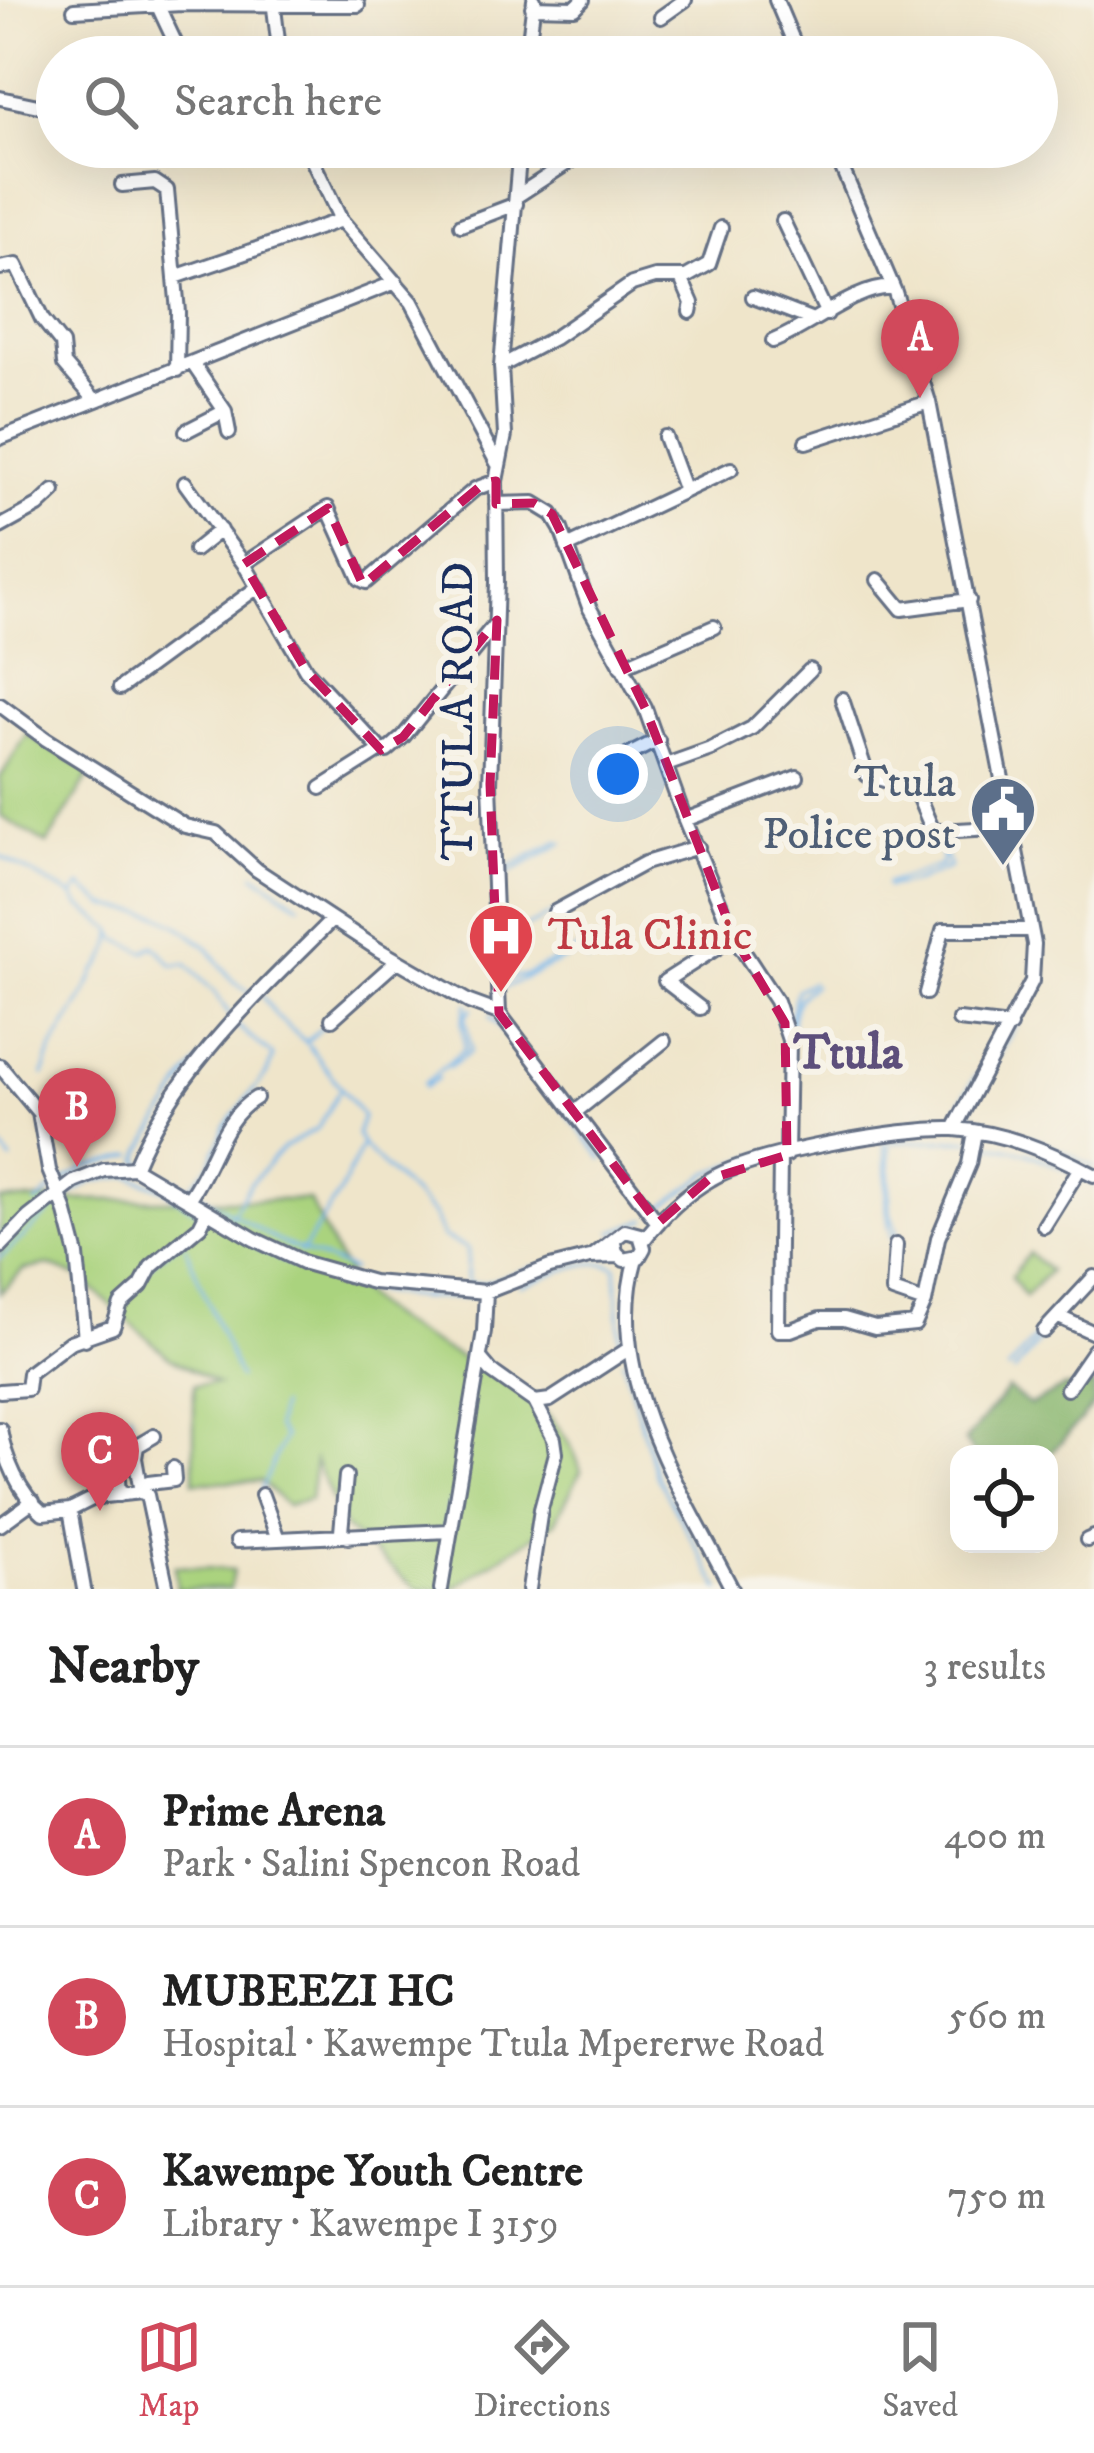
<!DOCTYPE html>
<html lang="en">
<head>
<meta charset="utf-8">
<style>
  body { margin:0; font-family:"IM FELL DW Pica",serif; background:#f6f6f6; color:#222 }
  .controls { position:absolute; right:36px; bottom:36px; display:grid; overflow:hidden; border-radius:24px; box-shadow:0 12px 48px #0002 }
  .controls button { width:108px; height:108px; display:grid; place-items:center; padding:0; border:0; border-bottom:3px solid #e0e0e0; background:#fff; color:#222; font:60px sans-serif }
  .you { position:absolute; left:618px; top:774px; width:42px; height:42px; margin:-30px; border:9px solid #fff; border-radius:50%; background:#1a73e8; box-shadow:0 0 0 18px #1a73e833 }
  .badge { display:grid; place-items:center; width:78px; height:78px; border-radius:50%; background:#d1495b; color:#fff; font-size:39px; font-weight:700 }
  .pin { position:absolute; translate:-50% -99px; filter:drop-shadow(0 3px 6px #0008) }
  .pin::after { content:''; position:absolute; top:63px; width:42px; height:36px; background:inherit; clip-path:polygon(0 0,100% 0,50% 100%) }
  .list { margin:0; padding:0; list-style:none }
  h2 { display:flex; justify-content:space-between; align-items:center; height:156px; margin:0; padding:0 48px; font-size:51px }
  h2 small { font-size:39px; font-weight:400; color:#767676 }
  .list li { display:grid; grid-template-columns:78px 1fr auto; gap:36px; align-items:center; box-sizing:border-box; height:180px; padding:0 48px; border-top:3px solid #e0e0e0 }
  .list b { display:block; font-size:45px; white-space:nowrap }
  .list p { margin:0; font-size:39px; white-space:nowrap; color:#767676 }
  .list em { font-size:39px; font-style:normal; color:#767676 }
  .icon { flex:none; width:66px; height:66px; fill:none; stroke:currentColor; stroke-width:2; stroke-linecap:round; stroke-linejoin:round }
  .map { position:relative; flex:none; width:1094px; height:1589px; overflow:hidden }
  .search { position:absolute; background:#fff; box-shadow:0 12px 48px #0002; left:36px; right:36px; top:36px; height:132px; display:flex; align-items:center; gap:30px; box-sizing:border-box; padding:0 42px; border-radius:66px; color:#767676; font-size:45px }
  .sheet { height:696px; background:#fff }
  nav { display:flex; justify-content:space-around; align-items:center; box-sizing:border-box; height:168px; border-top:3px solid #e0e0e0; background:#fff; font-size:33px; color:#767676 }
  nav a { display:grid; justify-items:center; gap:6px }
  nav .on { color:#d1495b }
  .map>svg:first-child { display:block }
  .green { fill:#aad37e; stroke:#62816e; stroke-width:3 }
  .forest { fill:#87b56d; stroke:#517266; stroke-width:3 }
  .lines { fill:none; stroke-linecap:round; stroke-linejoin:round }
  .stream { stroke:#76b6ea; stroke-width:3 }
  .minor-casing { stroke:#656f84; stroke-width:18 }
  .minor { stroke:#fff; stroke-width:12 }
  .marked { fill:none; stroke:#c2185b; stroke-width:9; stroke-dasharray:24 15; stroke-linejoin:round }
  .labels { text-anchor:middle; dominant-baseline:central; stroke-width:12; stroke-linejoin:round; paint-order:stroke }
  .street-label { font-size:45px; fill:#1b2f5e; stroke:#f7f3e8 }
  .service-label { font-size:45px; fill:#4e5e75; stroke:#f7f3e8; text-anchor:end }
  .health-label { font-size:45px; fill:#be3a42; stroke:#f7f3e8; text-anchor:start }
  .neighbourhood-label { font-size:48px; font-weight:bold; fill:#5d4f7b; stroke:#f7f3e8 }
</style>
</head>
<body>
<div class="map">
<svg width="1094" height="1589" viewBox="0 0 1094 1589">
  <rect width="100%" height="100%" fill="#f7f3e8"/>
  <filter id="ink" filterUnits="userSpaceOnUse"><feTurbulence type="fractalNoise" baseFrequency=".00833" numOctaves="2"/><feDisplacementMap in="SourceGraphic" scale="24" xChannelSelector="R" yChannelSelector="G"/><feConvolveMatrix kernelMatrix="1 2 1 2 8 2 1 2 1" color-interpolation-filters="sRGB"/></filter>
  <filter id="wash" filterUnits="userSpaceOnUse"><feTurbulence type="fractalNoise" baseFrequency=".004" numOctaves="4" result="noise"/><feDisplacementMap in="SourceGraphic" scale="48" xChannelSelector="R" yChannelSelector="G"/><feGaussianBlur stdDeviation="2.7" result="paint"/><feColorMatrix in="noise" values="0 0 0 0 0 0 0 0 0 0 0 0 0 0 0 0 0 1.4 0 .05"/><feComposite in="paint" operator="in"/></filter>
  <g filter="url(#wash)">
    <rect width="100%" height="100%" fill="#efe5ca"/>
    <path class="green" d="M27 734 91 772 47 844 0 816V778Z
      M0 1200H309C324 1228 343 1275 364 1296 431 1362 552 1373 581 1471L555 1522 452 1589H416L345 1528 315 1461 310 1499 287 1506 261 1481 194 1482V1385L217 1384 169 1357 79 1277 49 1265 23 1270 0 1293Z
      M1029 1253 1049 1271 1025 1297 1011 1277Z
      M175 1566 233 1570 230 1589H177Z"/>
    <path class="forest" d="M1094 1385V1405L1049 1455 974 1454 965 1441 1008 1389 1030 1405 1063 1388Z"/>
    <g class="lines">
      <path class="stream" d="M0 856 73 896 79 905 113 930C114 943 106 962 95 971 85 1004 49 1041 44 1075
        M497 873 559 841
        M254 874 300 905
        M497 879 563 843
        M886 884 942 865V854L931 835
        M887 887 917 881 950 867 937 838
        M73 896 81 886 106 906 158 915 176 924 207 947 232 980 252 994
        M714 905 726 935
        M114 933 117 939 145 952 154 945 173 965 186 964 215 993 232 1018
        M502 939 552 914
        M1038 975 1040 955
        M500 980 525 975 580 948 596 959
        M502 989 576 954 581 953 589 962
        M262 996 277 1017 306 1042 363 1117 357 1134 363 1146 434 1215 443 1237 468 1249 467 1284
        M490 1016 603 1159
        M789 1021 797 990 811 982
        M235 1024 273 1056 267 1073 225 1127 210 1164 189 1188 139 1161 142 1151 189 1073Z
        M793 1035C789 1017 797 994 814 985
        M306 1042 329 1021
        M999 1056 1020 1017
        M449 1067 471 1051 465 1017 472 1008
        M424 1084 465 1049 462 1023 467 1004
        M425 1087 438 1078
        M972 1106V1123L1038 1139 1094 1167
        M594 1129 628 1173
        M839 1136 891 1126 945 1122 952 1118 976 1075
        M893 1142 969 1140
        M979 1142 1028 1153 1072 1172
        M884 1143C891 1177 881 1207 893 1239
        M889 1143 890 1212 899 1240
        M0 1146 12 1161
        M130 1176 163 1189 202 1215C191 1239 171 1245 153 1262 141 1274 137 1289 121 1298L116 1322 103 1331 88 1333 74 1232 61 1199 93 1181Z
        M1080 1177 1094 1185
        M60 1183 87 1167 134 1155
        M200 1194 277 1241 352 1270
        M36 1204 51 1190
        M654 1213 709 1173 771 1151
        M230 1217 250 1184 283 1148 318 1128 339 1091
        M613 1232 647 1219
        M236 1235C303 1278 392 1306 472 1296
        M0 1238 8 1231
        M185 1246 239 1378
        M301 1253 340 1192 361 1147
        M0 1258 59 1204
        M469 1283H484L535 1267
        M521 1285C547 1277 591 1254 616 1267L621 1350
        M623 1360 656 1475 720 1589
        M1008 1370 1041 1331
        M1014 1372 1042 1337
        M130 1413 134 1441
        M261 1490 284 1437 276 1427 280 1406
        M445 1528 450 1502"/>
    </g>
  </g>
  <g filter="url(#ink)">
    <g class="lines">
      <defs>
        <path id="minor" d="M273 0 280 57
          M776 0 800 57
          M157 4 182 57
          M532 7 575 8 583 0
          M74 10 182 4 358 5
          M661 17 685 0
          M528 49 557 57
          M527 57 534 0
          M0 98 57 110
          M306 147 341 220 412 302 497 463
          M520 147 501 366 505 435 496 481 497 582 490 784 499 1013 658 1223
          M833 147 895 292 929 402 1034 944 1032 981 954 1129
          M122 185 155 182 167 190 178 312 177 370
          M517 196 592 147
          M783 221 827 314
          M461 225 516 204
          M0 268 16 265 42 319 62 344 64 364 95 400
          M175 277 341 220
          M681 278 692 303 690 312
          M753 297 813 320
          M773 341C808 328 857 285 893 288
          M193 364 225 411 229 432
          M501 366 554 338 632 284 655 277H686L709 264 721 228
          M186 431 225 411
          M665 437 685 491
          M0 438 396 282
          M806 442 929 402
          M185 483 244 564 306 670 381 750 387 751 403 737 495 624
          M496 504 534 503 552 514 561 529 589 607 645 708 685 820 734 937 776 1001 789 1040 787 1155
          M0 527 38 506 54 491
          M567 547 731 469
          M195 550 220 530
          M244 564 328 508 360 579 366 582 475 489 496 481
          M878 580 902 609 969 600
          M621 667 714 627
          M120 688 258 587
          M842 699 867 775 915 789 933 831
          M0 705 46 739 185 826 216 833 257 870 379 950 469 1002 499 1013
          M611 764 658 740
          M666 765 711 749 752 728 810 670
          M321 788 381 750
          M685 820 797 777
          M922 832 1011 827
          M555 912 645 863 698 847
          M926 993 943 930H1031
          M700 1008 665 981 734 937
          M332 1019 397 961
          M959 1020 1010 1026
          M0 1066 39 1113 49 1170 65 1209 77 1255 85 1339
          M574 1113 664 1041
          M780 1156 778 1330H791L820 1319H844L875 1328 915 1324 925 1302 938 1238 969 1164 975 1132
          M134 1168C175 1069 257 995 332 920
          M189 1198C213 1166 221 1118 256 1098
          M1044 1226 1080 1168
          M643 1241C661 1217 685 1194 711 1179 753 1153 904 1127 954 1129 1004 1132 1051 1152 1094 1175
          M896 1245 893 1291 925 1302
          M0 1247 29 1217 74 1182 104 1170 134 1168 254 1239 305 1263 373 1282 486 1292 550 1267 590 1257 619 1256
          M593 1256 625 1231 640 1235 644 1248 639 1257 624 1260 616 1252 614 1243
          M636 1258C602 1374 682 1491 732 1589
          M1059 1317 1094 1333
          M1044 1331 1094 1277
          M480 1358 491 1371 535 1402 550 1400 630 1348
          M1067 1389 1094 1350
          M0 1391 27 1389 29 1373 70 1342 113 1327 121 1304 141 1286 151 1267 200 1226 207 1212
          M0 1429C5 1459 19 1493 43 1513L70 1510 96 1497 141 1492 147 1495 167 1589
          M90 1463 100 1498
          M117 1465 119 1495
          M346 1476 341 1532 348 1537
          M140 1489 148 1483 174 1480 173 1468
          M141 1492 135 1458 137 1446 154 1436
          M262 1495 278 1539
          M70 1510 84 1589
          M0 1525 33 1501
          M1087 1540 1094 1537
          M237 1541 449 1531
          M441 1589 484 1331 486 1292
          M529 1589 541 1509 556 1453 554 1439 535 1402"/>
      </defs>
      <use href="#minor" class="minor-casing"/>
      <use href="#minor" class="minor"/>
    </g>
  </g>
  <path class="marked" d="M496 481V504L534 503 552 514 645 708 734 937 785 1023 787 1155 709 1179 658 1223 499 1013 490 784 497 620 403 737 381 750 306 670 244 564 328 508 363 585 484 483Z"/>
  <defs>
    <symbol id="civic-pin" viewBox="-11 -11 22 30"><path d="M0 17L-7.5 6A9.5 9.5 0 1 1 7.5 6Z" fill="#5c6f8a" stroke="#f7f3e8"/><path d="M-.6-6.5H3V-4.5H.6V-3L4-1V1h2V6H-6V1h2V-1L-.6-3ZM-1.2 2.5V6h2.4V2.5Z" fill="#fff"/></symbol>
    <symbol id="hospital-pin" viewBox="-11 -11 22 30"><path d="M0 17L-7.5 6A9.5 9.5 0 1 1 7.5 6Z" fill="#e0444e" stroke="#f7f3e8"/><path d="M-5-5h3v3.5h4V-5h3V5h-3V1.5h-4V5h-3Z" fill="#fff"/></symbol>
  </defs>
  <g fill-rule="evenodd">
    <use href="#civic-pin" x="965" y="771" width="76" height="104"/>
    <use href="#hospital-pin" x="463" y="898" width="76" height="104"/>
  </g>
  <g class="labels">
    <g class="street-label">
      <text transform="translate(459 711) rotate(-90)">TTULA ROAD</text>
    </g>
    <g class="service-label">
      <text x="956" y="783">Ttula<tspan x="956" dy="52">Police post</tspan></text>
    </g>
    <g class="health-label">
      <text x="548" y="936">Tula Clinic</text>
    </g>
    <g class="neighbourhood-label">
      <text x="848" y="1054">Ttula</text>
    </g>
  </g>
</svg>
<div class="controls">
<button><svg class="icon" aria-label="locate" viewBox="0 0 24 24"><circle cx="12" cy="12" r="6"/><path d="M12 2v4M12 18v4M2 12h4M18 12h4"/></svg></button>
</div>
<div class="you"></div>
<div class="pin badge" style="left:920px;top:398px">A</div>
<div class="pin badge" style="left:77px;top:1167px">B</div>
<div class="pin badge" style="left:100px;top:1511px">C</div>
<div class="search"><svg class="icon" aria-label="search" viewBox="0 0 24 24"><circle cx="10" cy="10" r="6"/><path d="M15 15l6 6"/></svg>Search here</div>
</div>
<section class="sheet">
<h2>Nearby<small>3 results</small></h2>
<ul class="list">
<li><span class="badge">A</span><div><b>Prime Arena</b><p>Park · Salini Spencon Road</p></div><em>400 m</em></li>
<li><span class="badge">B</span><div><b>MUBEEZI HC</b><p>Hospital · Kawempe Ttula Mpererwe Road</p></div><em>560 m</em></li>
<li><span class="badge">C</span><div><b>Kawempe Youth Centre</b><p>Library · Kawempe I 3159</p></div><em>750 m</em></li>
</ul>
</section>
<nav>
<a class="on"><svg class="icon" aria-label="map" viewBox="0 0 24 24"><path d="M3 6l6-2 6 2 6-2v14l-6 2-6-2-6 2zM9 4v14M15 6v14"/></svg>Map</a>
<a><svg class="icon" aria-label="directions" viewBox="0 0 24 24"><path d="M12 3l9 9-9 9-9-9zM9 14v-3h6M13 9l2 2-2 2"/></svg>Directions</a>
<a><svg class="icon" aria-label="saved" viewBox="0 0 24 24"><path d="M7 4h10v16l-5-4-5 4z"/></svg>Saved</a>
</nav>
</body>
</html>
